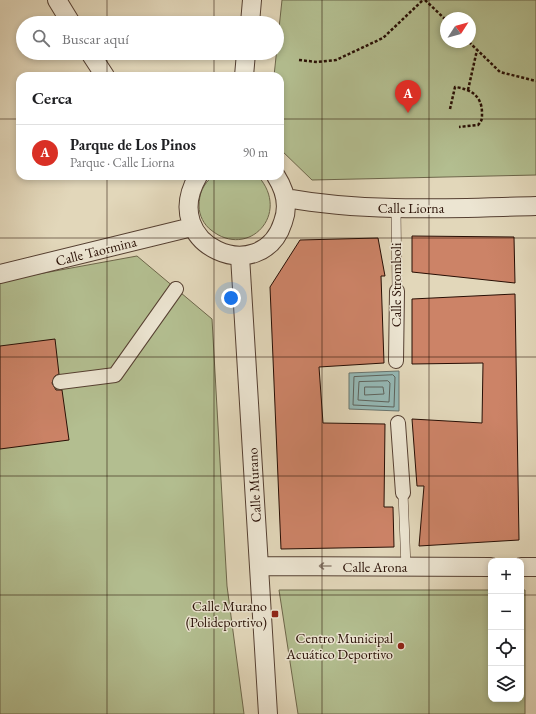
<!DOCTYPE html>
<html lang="es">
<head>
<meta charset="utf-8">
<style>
  body { margin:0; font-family:"EB Garamond",serif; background:#f6f6f6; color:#202124 }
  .controls { position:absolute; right:12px; bottom:12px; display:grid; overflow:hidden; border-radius:8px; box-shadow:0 2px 6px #0003 }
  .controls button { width:36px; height:36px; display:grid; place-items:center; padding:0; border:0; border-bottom:1px solid #e0e0e0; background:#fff; color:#202124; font:20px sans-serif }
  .compass { position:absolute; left:440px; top:12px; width:36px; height:36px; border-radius:50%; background:#fff; box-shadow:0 2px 6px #0003; rotate:54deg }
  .you { position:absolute; left:231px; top:298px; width:14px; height:14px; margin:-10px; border:3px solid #fff; border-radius:50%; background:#1a73e8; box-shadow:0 0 0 6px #1a73e833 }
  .badge { display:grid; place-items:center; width:26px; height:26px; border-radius:50%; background:#d93025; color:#fff; font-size:13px; font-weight:700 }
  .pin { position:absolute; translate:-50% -33px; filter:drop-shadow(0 1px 2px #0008) }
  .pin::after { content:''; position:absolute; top:21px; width:14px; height:12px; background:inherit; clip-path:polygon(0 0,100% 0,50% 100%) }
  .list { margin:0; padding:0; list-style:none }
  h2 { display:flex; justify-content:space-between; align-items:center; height:52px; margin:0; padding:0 16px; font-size:17px }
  h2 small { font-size:13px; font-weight:400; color:#757577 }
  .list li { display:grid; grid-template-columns:26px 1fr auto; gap:12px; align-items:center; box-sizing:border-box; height:56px; padding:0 16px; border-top:1px solid #e0e0e0 }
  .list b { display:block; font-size:15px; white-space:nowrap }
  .list p { margin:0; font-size:13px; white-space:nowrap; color:#757577 }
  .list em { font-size:13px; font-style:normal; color:#757577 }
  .icon { flex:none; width:22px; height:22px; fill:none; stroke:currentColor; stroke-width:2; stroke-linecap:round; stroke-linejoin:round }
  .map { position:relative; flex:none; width:536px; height:714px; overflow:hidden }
  .search { position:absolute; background:#fff; box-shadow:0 2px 6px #0003; left:16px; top:16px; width:268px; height:44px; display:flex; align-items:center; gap:10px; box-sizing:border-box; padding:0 14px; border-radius:22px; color:#757577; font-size:15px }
  .panel { position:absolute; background:#fff; box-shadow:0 2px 6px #0003; left:16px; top:72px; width:268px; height:108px; border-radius:12px }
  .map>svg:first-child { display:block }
  .green { fill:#b3be90; stroke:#6d664a; fill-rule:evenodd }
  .water { fill:#95b8b5; stroke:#69746e }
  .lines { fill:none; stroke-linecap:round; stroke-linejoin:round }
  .shore { stroke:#5e635c; stroke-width:1 }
  .building { fill:#cc8367; stroke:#270e04 }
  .service-casing { stroke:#564032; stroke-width:10 }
  .pedestrian-casing { stroke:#564032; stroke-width:16 }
  .minor-casing { stroke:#564032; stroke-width:20 }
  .path { stroke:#270e04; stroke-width:2.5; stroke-dasharray:3 2; stroke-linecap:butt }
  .service { stroke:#ece5d2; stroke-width:9 }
  .pedestrian { stroke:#ece5d2; stroke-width:14 }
  .minor { stroke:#ece5d2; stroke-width:18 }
  .oneway { stroke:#938475 }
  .grid { fill:none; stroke:#270e04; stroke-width:1; stroke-opacity:0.55 }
  .poi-dot { fill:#8f2418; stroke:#ece5d2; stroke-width:1.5 }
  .labels { text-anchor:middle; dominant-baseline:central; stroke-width:3; stroke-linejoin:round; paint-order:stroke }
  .street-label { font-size:14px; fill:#270e04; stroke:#ece5d2 }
  .poi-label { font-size:14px; fill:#270e04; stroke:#ece5d2; text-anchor:end }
</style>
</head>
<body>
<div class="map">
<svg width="536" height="714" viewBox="0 0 536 714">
  <rect width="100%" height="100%" fill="#e2d7ba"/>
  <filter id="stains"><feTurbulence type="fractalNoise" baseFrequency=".005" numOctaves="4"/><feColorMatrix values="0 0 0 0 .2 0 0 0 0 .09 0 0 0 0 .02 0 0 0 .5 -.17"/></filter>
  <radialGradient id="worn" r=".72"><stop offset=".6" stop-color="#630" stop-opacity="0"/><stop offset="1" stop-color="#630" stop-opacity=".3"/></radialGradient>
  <path class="green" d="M282 0H536V175L312 180 280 149V76H274ZM446 18H470V42H446Z
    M213 176H258C292 214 248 260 211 230 204 225 199 215 199 206 199 194 203 184 213 176Z
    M137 256 212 319 227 586 244 714H0V281Z
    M279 590H491V699H521V590H525V714H298Z"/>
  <path class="water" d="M399 371V411L349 409V373Z"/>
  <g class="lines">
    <path class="shore" d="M393 375 395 377 394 407 353 405 354 377Z
      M388 381 390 383 389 402 358 400 359 382Z
      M365 387H383L384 394 365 395Z"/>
  </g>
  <path class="building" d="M412 236 514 237 515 283 412 272Z
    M378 238 385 276H381L384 363 319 367 323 423 385 424 384 507H393L394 547 281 549 270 287 300 240Z
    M515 294 519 540 419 546 424 486H417L412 419 482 423 483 363 412 364V299Z
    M55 339 59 374 55 376 52 383 56 390H62L69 440 0 449V346Z"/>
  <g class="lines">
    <defs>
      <path id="service" d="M396 209 397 291
        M403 493 406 567"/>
      <path id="pedestrian" d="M396 361 397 291
        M60 382 115 375 176 289
        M398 423 403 493"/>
      <path id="minor" d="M57 0 71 23
        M250 23 252 0
        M90 53 105 76
        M244 76 246 53
        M198 176C157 246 262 289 283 222 289 206 285 190 276 176
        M286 198C369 213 452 208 536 206
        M240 256 268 714
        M0 274 192 227
        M259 566 491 567
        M521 567H536"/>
    </defs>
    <use href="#service" class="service-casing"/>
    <use href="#pedestrian" class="pedestrian-casing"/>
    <use href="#minor" class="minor-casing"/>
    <path class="path" d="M425 0 446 20
      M469 42 500 72 536 81
      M299 60 317 62 336 60 383 38 423 0
      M468 90 477 50
      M450 109 455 87C471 89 482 96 482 113 482 119 482 121 478 125L459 127"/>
    <use href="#service" class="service"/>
    <use href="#pedestrian" class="pedestrian"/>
    <use href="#minor" class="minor"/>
  </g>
  <defs><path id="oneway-shaft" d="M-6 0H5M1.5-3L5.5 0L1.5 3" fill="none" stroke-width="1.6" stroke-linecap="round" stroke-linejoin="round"/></defs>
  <use class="oneway" href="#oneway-shaft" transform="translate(325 566) rotate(-180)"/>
  <path class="grid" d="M107 0V23M214 0V23M322 0V714M429 0V714M107 53V76M214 53V76M0 119H20M280 119H536M107 176V714M214 176V714M0 238H536M0 357H536M0 476H536M0 595H491M521 595H536"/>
  <g class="poi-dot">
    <rect x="271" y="610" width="8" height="8" rx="2"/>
    <circle cx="401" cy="646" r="4"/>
  </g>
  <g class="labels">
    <g class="street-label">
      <text x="411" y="208">Calle Liorna</text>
      <text transform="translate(96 251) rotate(-14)">Calle Taormina</text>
      <text transform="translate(396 285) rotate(-90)">Calle Stromboli</text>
      <text transform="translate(254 485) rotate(-93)">Calle Murano</text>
      <text x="375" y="567">Calle Arona</text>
    </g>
    <g class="poi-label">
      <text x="267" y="606">Calle Murano<tspan x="267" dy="16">(Polideportivo)</tspan></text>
      <text x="393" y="638">Centro Municipal<tspan x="393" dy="16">Acuático Deportivo</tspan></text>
    </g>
  </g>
  <rect width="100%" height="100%" filter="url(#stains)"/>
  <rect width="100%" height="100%" fill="url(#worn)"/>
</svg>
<div class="controls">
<button>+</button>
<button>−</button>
<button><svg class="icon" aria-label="locate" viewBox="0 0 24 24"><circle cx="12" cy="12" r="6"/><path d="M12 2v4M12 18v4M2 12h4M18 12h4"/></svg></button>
<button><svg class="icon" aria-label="layers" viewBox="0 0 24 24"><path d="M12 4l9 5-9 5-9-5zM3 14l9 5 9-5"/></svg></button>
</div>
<svg class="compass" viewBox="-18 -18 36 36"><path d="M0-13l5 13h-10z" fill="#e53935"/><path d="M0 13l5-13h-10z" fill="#757577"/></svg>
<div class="you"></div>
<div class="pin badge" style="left:408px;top:113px">A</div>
<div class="search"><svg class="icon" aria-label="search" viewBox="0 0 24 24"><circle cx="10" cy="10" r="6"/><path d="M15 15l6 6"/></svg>Buscar aquí</div>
<section class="panel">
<h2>Cerca<small></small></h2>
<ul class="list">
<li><span class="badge">A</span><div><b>Parque de Los Pinos</b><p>Parque · Calle Liorna</p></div><em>90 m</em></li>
</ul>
</section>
</div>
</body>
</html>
